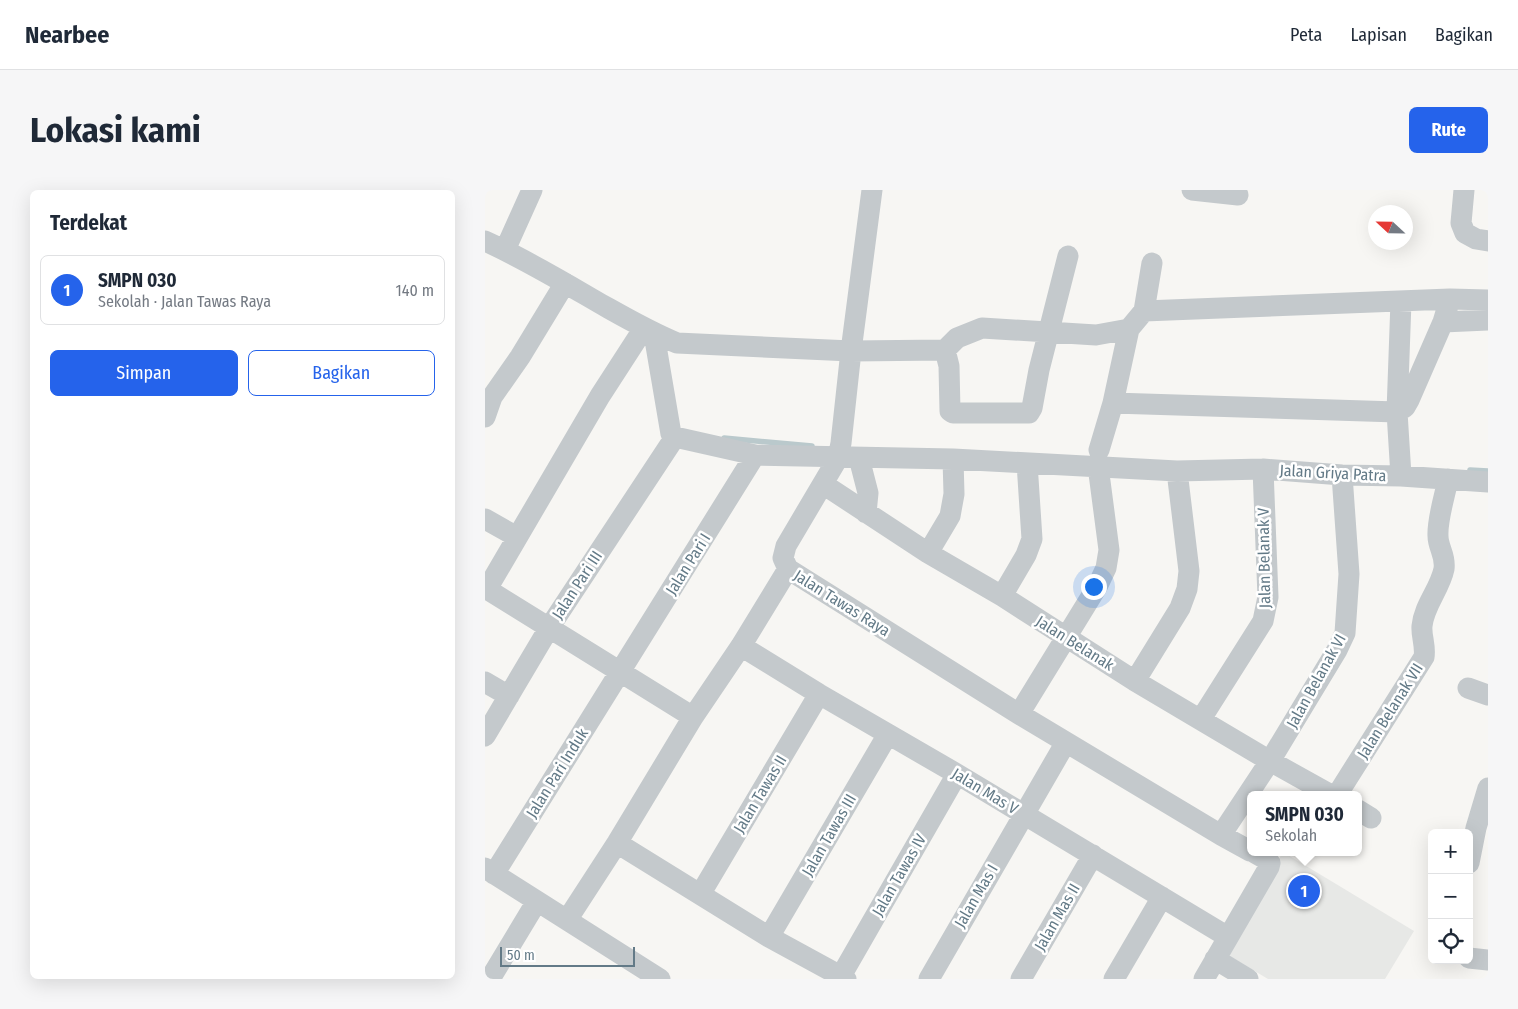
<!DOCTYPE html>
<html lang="id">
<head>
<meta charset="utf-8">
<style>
  body { margin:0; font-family:"Fira Sans Condensed",sans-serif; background:#f6f6f7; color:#1f2937 }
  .controls { position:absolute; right:15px; bottom:15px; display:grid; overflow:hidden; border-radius:8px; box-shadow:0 5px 20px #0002 }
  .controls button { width:45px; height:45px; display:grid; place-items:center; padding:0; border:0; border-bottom:1px solid #e0e1e3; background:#fff; color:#1f2937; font:25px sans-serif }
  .compass { position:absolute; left:883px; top:15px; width:45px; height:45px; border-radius:50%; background:#fff; box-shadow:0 5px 20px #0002; rotate:292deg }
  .scale { position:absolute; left:15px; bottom:12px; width:135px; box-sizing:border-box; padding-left:5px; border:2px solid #637a87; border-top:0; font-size:14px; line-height:18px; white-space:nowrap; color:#637a87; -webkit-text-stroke:4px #fff; paint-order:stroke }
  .you { position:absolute; left:608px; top:396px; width:18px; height:18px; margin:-12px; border:4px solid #fff; border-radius:50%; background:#1a73e8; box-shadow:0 0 0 8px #1a73e833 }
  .badge { display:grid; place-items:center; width:32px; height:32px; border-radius:50%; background:#2563eb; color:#fff; font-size:16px; font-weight:700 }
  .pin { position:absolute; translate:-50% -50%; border:2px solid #fff; box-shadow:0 1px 5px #0006 }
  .popup { position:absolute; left:762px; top:601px; width:115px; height:65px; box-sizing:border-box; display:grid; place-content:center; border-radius:8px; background:#fff; filter:drop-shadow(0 1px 4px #0005); font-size:16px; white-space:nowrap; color:#747a83 }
  .popup b { font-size:19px; color:#1f2937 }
  .popup::after { content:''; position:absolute; left:50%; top:100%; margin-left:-10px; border:10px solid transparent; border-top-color:#fff }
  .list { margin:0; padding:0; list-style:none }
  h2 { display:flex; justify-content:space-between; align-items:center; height:65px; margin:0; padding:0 20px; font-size:21px }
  h2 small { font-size:16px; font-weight:400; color:#747a83 }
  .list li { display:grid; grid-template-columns:32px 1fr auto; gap:15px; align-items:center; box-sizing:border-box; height:70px; margin:0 10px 10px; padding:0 10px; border:1px solid #e0e1e3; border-radius:8px }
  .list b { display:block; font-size:19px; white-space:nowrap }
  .list p { margin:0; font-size:16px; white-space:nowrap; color:#747a83 }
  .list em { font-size:16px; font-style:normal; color:#747a83 }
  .actions { display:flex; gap:10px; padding:15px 20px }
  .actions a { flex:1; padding:11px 0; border:1px solid #2563eb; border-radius:8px; text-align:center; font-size:18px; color:#2563eb }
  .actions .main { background:#2563eb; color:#fff }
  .icon { flex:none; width:28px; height:28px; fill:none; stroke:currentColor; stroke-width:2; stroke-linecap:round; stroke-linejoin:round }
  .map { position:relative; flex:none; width:1003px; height:789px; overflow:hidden; border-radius:8px }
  header { display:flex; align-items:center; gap:30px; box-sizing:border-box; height:70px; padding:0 25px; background:#fff; border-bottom:1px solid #e0e1e3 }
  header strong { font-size:24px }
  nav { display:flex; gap:28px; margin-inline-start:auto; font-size:18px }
  .intro { display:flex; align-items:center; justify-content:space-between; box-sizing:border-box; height:120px; padding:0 30px }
  h1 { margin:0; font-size:35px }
  .button { padding:12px 22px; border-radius:8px; background:#2563eb; color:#fff; font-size:18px; font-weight:700 }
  main { display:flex; gap:30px; padding:0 30px }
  aside { flex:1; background:#fff; border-radius:8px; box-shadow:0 5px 20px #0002 }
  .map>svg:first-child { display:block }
  .built { fill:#e7e8e6 }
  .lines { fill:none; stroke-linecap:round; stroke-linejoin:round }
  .stream { stroke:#bac9cc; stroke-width:5.5 }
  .minor { stroke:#c4c9cc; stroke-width:21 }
  .labels { text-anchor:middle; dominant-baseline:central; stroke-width:5; stroke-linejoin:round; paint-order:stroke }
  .street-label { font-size:16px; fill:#637a87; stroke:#fff }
</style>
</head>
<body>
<header>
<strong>Nearbee</strong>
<nav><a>Peta</a><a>Lapisan</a><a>Bagikan</a></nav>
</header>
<div class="intro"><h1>Lokasi kami</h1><a class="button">Rute</a></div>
<main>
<aside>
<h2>Terdekat<small></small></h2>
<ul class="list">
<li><span class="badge">1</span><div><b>SMPN 030</b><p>Sekolah · Jalan Tawas Raya</p></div><em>140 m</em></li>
</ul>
<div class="actions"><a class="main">Simpan</a><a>Bagikan</a></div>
</aside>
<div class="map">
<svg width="1003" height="789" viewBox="0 0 1003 789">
  <rect width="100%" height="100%" fill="#f7f6f3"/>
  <path class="built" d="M798 662 929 741 900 789H783L738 762Z"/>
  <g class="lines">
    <path class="stream" d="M239 248 327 256
      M985 280 1003 281"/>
    <path class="minor" d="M707 0 753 5
      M979 0 976 33 980 43 991 49 1003 51
      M0 51C40 69 78 92 116 114 141 128 165 142 192 153L366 161 387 0
      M20 60 47 0
      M916 111 912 222 916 286
      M659 121 965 109 1003 110
      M958 132 1003 130
      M169 144 186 244 190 247 270 265 468 269 692 281 778 279 857 285 916 286 1003 292
      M460 160 464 176 465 221 468 223H544L547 218 554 180 583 66
      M628 213 912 222 920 217 924 210 958 132 965 109
      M0 227 7 207 35 167 80 93
      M614 260 628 213 644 139 659 121 667 73
      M374 268 383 303 381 323
      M338 294 443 363 517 406 650 491 785 571 846 605
      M0 329 32 347
      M443 363 465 326 469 304 468 269
      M303 379 534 524 736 645 765 661
      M303 379 298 368 301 356 353 268 356 253 366 161 460 160 472 148 497 138 611 145 644 139
      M0 398 208 527
      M2 399 115 206 159 138
      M517 406 541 365 547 349 542 273
      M256 456 334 504 472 584 743 747
      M650 491 695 418 702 399 704 381 692 281
      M0 492 24 506
      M983 498 1003 505
      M534 524 612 397 621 378 624 360 613 276
      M716 529 778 431 783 407 778 279
      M0 546 64 438 190 247
      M852 605 939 467C941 456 936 446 937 436 939 415 955 399 959 379 961 365 953 358 953 346 952 329 960 306 963 289
      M873 620 886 628
      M736 645 785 571 852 460 860 443 864 384 857 285
      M132 653 284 747 361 789
      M984 673 991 638 1003 598
      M0 678 175 789
      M9 684 270 265
      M216 703 334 504
      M82 730 132 653 208 527 256 456 303 379
      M284 747 403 544
      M984 768 1003 770
      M730 769 763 789
      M356 786 472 584
      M5 789 52 711
      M444 789 581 552
      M536 789 608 665
      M629 789 677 707
      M719 789 784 677 785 673 782 670 768 662"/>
  </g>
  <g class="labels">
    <g class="street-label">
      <text transform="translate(848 283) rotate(3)">Jalan Griya Patra</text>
      <text transform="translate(779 368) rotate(-91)">Jalan Belanak V</text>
      <text transform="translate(203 374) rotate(-58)">Jalan Pari I</text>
      <text transform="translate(92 395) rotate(-57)">Jalan Pari III</text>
      <text transform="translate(357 413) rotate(32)">Jalan Tawas Raya</text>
      <text transform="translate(590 453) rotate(32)">Jalan Belanak</text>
      <text transform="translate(831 491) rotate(-61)">Jalan Belanak VI</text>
      <text transform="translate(905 521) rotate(-58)">Jalan Belanak VII</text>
      <text transform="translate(72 583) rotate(-58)">Jalan Pari Induk</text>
      <text transform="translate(500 601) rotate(31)">Jalan Mas V</text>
      <text transform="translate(275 604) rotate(-59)">Jalan Tawas II</text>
      <text transform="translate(344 645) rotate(-60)">Jalan Tawas III</text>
      <text transform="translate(414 685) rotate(-60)">Jalan Tawas IV</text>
      <text transform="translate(491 706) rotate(-60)">Jalan Mas I</text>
      <text transform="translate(572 727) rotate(-60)">Jalan Mas II</text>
    </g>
  </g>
</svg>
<div class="controls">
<button>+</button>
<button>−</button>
<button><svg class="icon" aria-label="locate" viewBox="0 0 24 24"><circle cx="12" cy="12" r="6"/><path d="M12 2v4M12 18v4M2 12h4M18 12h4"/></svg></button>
</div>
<svg class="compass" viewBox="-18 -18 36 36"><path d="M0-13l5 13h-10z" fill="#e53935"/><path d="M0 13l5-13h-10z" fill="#747a83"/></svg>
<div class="scale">50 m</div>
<div class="you"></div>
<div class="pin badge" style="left:819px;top:701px">1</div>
<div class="popup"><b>SMPN 030</b>Sekolah</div>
</div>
</main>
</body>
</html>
